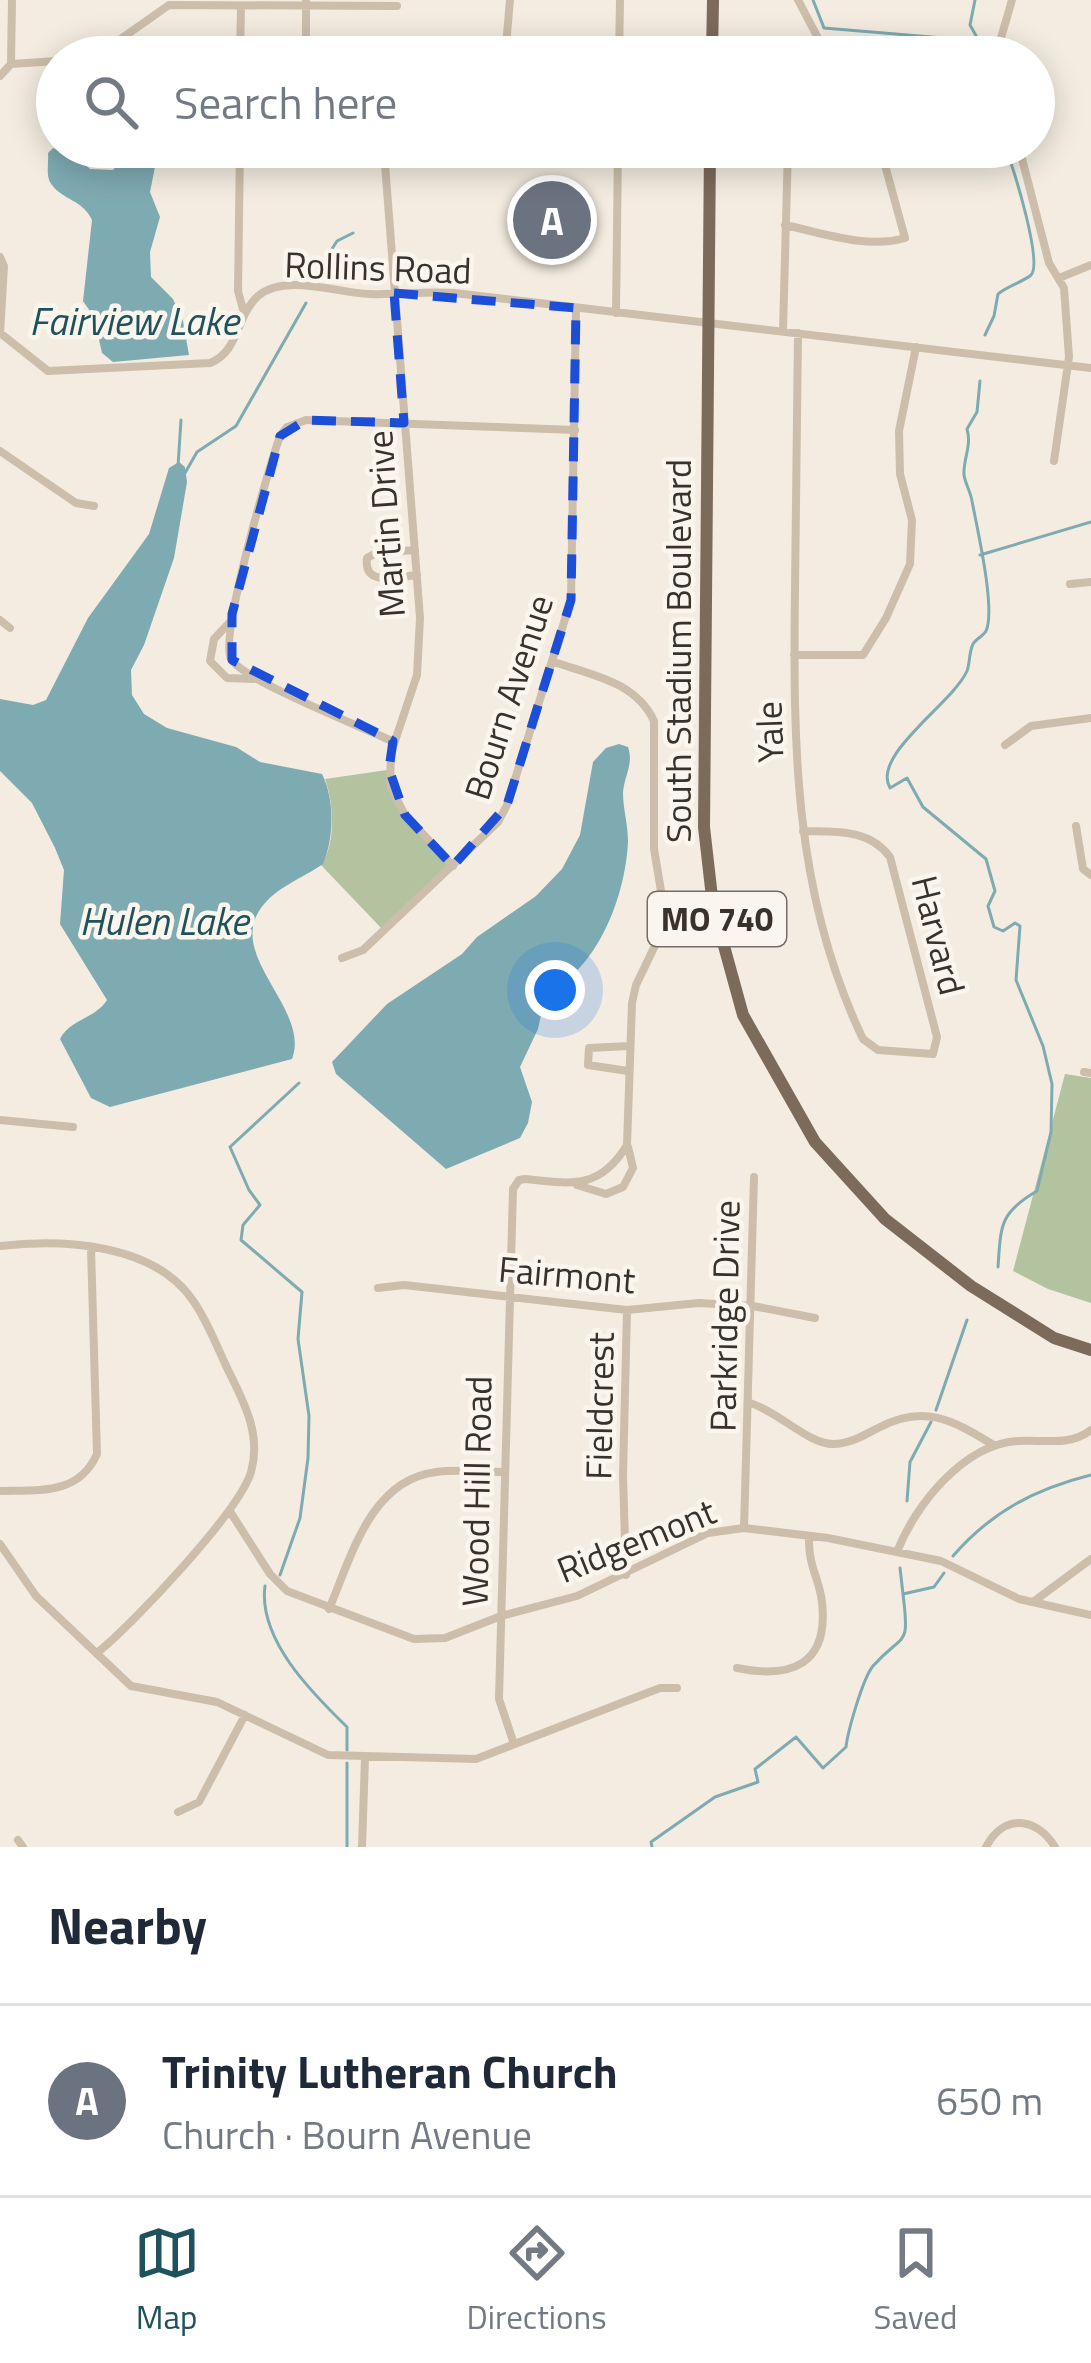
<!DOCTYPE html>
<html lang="en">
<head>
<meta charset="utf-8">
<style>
  body { margin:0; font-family:"Titillium Web",sans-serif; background:#f2f2f3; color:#1f2937 }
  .you { position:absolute; left:555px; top:990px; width:42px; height:42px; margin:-30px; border:9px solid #fff; border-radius:50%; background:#1a73e8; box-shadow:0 0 0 18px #1a73e833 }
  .badge { display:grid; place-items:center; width:78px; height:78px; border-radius:50%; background:#1f525d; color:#fff; font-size:39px; font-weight:700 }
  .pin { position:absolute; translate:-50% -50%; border:6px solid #fff; box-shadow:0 3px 12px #0006 }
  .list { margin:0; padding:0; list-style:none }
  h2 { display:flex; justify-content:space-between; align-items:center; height:156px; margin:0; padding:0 48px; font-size:51px }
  h2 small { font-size:39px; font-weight:400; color:#747a83 }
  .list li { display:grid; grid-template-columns:78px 1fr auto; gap:36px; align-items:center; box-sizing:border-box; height:192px; padding:0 48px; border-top:3px solid #e0e1e3 }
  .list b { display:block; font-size:45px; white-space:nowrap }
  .list p { margin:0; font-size:39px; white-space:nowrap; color:#747a83 }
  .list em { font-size:39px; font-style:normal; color:#747a83 }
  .icon { flex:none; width:66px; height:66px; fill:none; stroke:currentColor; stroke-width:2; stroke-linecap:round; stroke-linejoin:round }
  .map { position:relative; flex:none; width:1091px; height:1847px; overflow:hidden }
  .search { position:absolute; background:#fff; box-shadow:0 6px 30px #0003; left:36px; right:36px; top:36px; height:132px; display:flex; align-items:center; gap:30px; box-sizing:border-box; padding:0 42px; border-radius:66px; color:#747a83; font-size:45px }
  .sheet { height:348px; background:#fff }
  nav { display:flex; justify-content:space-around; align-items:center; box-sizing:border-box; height:168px; border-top:3px solid #e0e1e3; background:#fff; font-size:33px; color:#747a83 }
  nav a { display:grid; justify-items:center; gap:6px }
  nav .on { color:#1f525d }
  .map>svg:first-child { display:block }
  .green { fill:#b3c39f }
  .water { fill:#7eaab1 }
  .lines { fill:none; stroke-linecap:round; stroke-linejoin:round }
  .stream { stroke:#7eaab1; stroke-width:3 }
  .street { stroke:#ccbeab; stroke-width:8 }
  .primary { stroke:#7c6a5b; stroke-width:12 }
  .marked { fill:none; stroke:#1d4ed8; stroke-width:9; stroke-dasharray:24 15; stroke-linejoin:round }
  .labels { text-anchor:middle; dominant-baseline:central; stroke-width:9; stroke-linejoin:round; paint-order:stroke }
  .shield { fill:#fbf6ed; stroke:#746c64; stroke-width:3 }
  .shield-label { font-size:33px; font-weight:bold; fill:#3a312a }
  .street-label { font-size:36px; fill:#3a312a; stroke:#fbf6ed }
  .water-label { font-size:39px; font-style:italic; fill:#1f525d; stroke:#fbf6ed }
</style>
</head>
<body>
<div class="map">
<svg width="1091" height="1847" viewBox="0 0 1091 1847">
  <rect width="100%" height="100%" fill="#f4ece0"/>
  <path class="green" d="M387 770 394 801 452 866 383 930 321 865C336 844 334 804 325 779Z
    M1065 1074 1091 1078V1303L1048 1289 1013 1271Z"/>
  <path class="water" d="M132 147H159L150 192 160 217 150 252 151 277 173 299 183 321 189 355 113 362 102 353 94 317 83 301 92 220C83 200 63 200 52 185 45 177 49 163 48 153L53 148 79 159 90 169 113 170Z
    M179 462 185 467 187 482 174 558 144 645 131 670 132 695 144 714 167 728 236 747 260 762 322 774C335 800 334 838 323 864 303 878 276 887 261 908 226 957 311 1009 292 1059L110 1107 91 1098 60 1039C70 1019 95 1019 107 1000L60 924 64 870 55 848 32 803 0 771V699L33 705 46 700 88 618 149 534 169 468Z
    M619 744 628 747C634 764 624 776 623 793 623 809 628 824 628 841 626 893 599 970 546 992L538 1029 520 1067 532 1102 528 1123 520 1138 446 1169 336 1074 332 1062 387 1004 462 954 477 937 536 896 562 869 580 835 593 762 606 748Z"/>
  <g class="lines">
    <path class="stream" d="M813 0 824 28 979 41 970 25 975 0
      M313 279 337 241 353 233
      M985 335 994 316 998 294C1007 286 1023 282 1031 275 1043 263 1013 165 1005 147
      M980 381 977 412 967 429C972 446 963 459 964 475 965 483 971 493 972 501 977 528 996 609 986 631 983 636 976 639 973 644 969 652 970 663 967 671 952 704 871 755 890 788L907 778 923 807 986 859 995 891 988 906 994 927 1003 931 1015 923 1020 926 1016 980 1043 1046 1052 1084 1051 1132 1037 1191C999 1213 1001 1226 998 1267
      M178 466 181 420
      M185 473 197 452 236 426 306 303
      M980 555 1091 522
      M936 1410 967 1320
      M907 1501 910 1462 931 1422
      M953 1556C991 1512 1035 1489 1091 1475
      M900 1568 903 1594
      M280 1575 300 1518 308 1458 309 1416 298 1339 302 1292 241 1240 243 1225 260 1205 249 1190 230 1147 299 1083
      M265 1586C258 1639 311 1692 347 1727V1750
      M347 1847V1763
      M652 1847 651 1842 715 1797 758 1782 755 1769 796 1737 823 1768 846 1747C848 1730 863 1678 873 1666 904 1631 910 1650 903 1594L934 1587 944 1573"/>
    <path class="street" d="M798 0 828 57
      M818 42 996 56
      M996 55 1012 0
      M95 57 169 5 397 6
      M240 57 241 6
      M306 57V0
      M505 57 510 0
      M619 57 620 0
      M11 64 57 61
      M0 76 11 64 12 0
      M240 147 238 291 244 313
      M315 147C337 160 368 157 391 147
      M1019 147 1049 263 1064 288 1069 357 1054 461
      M384 151 420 618 417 675 391 753 390 786 405 815 453 866
      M785 225C822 233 867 249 905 238L880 147
      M0 257 4 266 0 334
      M1059 278 1091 265
      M616 313 618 147
      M783 331 788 147
      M0 333 48 371 210 363C239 352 236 316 258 296 285 273 337 293 369 294 397 295 425 291 454 293L1091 368
      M798 333C797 419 796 505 795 590 793 747 794 895 863 1039L878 1050 933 1054 937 1037 890 857C869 828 835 832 803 831
      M0 451 76 503 94 506
      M415 550 376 553 367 558C363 587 398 577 417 575
      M1070 584 1091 582
      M0 620 10 628
      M230 622 214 639 210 661 227 678 254 679
      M794 655H863L886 618 910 564 912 520 900 474 899 431 916 347
      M394 742C365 728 244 681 231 659 219 637 269 467 280 436L287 427 306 420 575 430
      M1005 745 1031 726 1091 718
      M1076 826 1083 869 1091 875
      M342 958 363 950 498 822 507 805 571 600 576 308
      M628 1071 588 1065 589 1048 629 1046
      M1084 1072 1091 1073
      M0 1120 73 1127
      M577 1185 606 1194 623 1187 633 1168 628 1147
      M0 1246C63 1239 155 1243 194 1302 209 1324 219 1352 231 1376 246 1406 261 1437 251 1472 239 1512 133 1624 97 1653
      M378 1288 404 1285 627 1310 699 1303 753 1306 815 1318
      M750 1403C778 1411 809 1445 834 1444 850 1444 864 1435 878 1428 923 1404 951 1419 992 1444
      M0 1491C40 1490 79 1495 97 1454L91 1248
      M231 1513 270 1574 287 1591 414 1639 445 1638 501 1616 577 1596 708 1533 744 1528 828 1538 941 1561 1019 1599 1091 1615
      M744 1528 754 1177
      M0 1544 36 1596 131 1686 217 1702 328 1755 476 1759 660 1688H677
      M897 1552C915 1505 964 1444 1018 1441 1043 1439 1069 1447 1091 1430
      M626 1575 623 1475 627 1310
      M1033 1602 1091 1559
      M329 1609C351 1558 370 1480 436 1472 457 1469 481 1472 503 1472
      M737 1668C791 1679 829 1665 822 1602 819 1577 808 1567 809 1536
      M514 1744 499 1699 513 1189 519 1180 525 1179C571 1184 600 1190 627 1145L632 1003 636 985 663 929 664 909 654 849V721C636 682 592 675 554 662
      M178 1812 199 1802 245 1715
      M18 1840 23 1847
      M362 1847 365 1758
      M986 1847C1003 1814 1036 1816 1055 1847"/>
    <path class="primary" d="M712 57 713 0
      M710 147 704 827 713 906 743 1015 815 1142 885 1219 971 1286 1054 1338 1091 1350"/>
  </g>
  <path class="marked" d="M394 293 576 308 571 600 507 805 453 866 405 815 389 769 393 741 232 660V614L280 436 306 420 404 423Z"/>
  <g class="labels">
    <rect class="shield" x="648" y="892" width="138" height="54" rx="9"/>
    <g class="shield-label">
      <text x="717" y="919">MO 740</text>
    </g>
    <g class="street-label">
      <text transform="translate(378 267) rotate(2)">Rollins Road</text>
      <text transform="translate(385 524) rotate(-94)">Martin Drive</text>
      <text transform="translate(677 651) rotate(-90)">South Stadium Boulevard</text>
      <text transform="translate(508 697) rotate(-72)">Bourn Avenue</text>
      <text transform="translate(769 732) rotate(-92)">Yale</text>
      <text transform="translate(939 935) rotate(76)">Harvard</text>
      <text transform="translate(567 1274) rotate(5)">Fairmont</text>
      <text transform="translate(724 1316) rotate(-89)">Parkridge Drive</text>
      <text transform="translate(599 1406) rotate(-89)">Fieldcrest</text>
      <text transform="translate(476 1491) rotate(-89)">Wood Hill Road</text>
      <text transform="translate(636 1540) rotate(-22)">Ridgemont</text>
    </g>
    <g class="water-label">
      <text x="134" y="320">Fairview Lake</text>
      <text x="164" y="920">Hulen Lake</text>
    </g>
  </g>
</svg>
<div class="you"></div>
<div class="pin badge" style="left:552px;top:220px;background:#6b7280">A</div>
<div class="search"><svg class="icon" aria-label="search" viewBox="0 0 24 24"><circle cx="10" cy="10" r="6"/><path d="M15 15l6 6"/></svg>Search here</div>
</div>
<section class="sheet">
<h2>Nearby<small></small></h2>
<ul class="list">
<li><span class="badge" style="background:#6b7280">A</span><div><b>Trinity Lutheran Church</b><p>Church · Bourn Avenue</p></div><em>650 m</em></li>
</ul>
</section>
<nav>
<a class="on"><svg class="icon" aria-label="map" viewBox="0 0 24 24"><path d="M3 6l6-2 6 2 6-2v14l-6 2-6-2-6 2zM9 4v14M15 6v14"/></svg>Map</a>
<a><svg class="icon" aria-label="directions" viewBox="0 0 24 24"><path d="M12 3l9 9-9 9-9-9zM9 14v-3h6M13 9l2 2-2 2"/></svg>Directions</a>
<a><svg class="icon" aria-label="saved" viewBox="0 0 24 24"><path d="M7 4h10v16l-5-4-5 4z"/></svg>Saved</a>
</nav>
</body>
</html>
